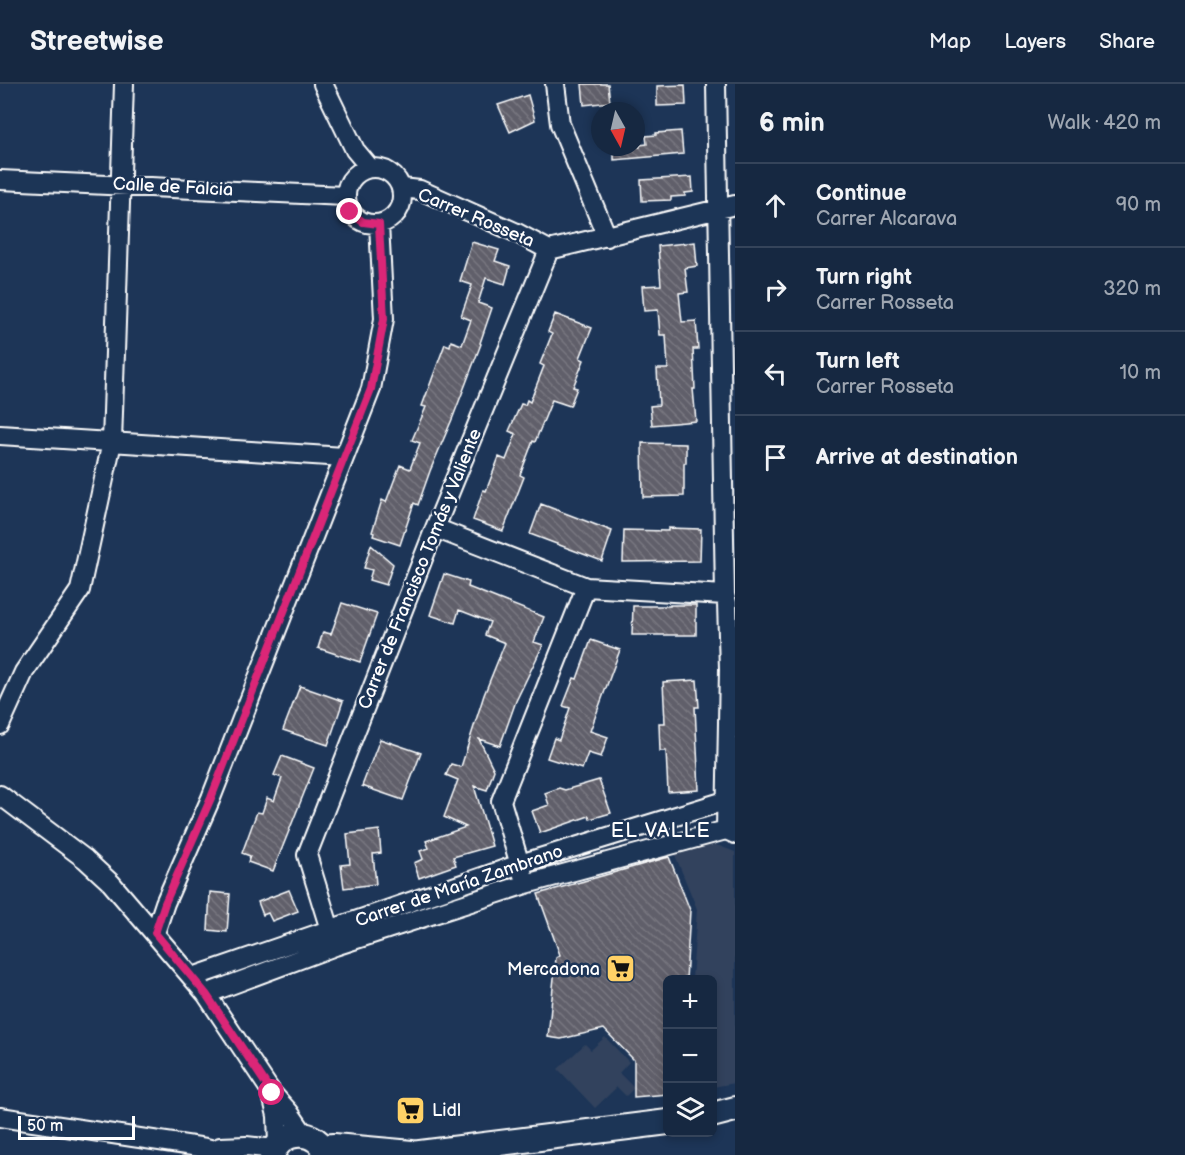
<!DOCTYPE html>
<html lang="en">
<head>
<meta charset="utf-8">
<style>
  body { margin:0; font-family:"Balsamiq Sans",sans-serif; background:#1f3048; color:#f1f3f6 }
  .controls { position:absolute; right:18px; bottom:18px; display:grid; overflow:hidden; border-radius:9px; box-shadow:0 3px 9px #0003 }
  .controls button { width:54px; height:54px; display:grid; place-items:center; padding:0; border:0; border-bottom:2px solid #35445a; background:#162841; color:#f1f3f6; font:30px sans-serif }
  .compass { position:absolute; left:591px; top:18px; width:54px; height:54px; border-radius:50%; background:#162841; box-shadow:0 3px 9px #0003; rotate:172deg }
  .scale { position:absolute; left:18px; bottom:15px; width:117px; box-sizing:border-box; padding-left:6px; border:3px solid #fff; border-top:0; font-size:16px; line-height:21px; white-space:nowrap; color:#fff; -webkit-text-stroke:4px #1d3557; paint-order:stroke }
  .stop { position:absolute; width:18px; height:18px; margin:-14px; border:4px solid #db2777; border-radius:50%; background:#fff }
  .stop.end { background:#db2777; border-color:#fff; box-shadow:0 2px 6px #0008 }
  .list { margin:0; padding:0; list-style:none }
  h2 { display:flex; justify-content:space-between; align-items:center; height:78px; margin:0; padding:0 24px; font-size:26px }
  h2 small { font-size:20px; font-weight:400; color:#9ea6b1 }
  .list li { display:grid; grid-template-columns:39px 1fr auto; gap:18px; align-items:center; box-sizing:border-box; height:84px; padding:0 24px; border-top:2px solid #35445a }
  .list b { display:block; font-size:22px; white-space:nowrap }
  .list p { margin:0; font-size:20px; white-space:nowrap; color:#9ea6b1 }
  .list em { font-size:20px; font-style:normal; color:#9ea6b1 }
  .icon { flex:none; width:33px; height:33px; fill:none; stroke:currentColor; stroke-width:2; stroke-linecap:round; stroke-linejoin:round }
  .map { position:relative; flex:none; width:735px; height:1071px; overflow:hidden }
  header { display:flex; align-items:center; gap:36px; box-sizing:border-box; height:84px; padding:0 30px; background:#162841; border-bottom:2px solid #35445a }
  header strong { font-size:28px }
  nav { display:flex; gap:33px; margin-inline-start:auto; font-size:21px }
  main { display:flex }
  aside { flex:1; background:#162841 }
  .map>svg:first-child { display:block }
  .built { fill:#31425d }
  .building { fill:url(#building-back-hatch); stroke:#fff; stroke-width:1.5 }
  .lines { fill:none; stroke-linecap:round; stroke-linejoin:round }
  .minor-casing { stroke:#fff; stroke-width:22 }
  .secondary-casing { stroke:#fff; stroke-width:28 }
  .minor { stroke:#1d3557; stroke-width:18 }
  .secondary { stroke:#1d3557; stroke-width:24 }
  .route { stroke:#db2777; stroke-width:8 }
  .labels { text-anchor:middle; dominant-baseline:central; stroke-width:5; stroke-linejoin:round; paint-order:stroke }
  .street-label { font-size:18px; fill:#fff; stroke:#1d3557 }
  .poi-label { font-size:18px; fill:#fff; stroke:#1d3557; text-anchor:end }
  .neighbourhood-label { font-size:20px; letter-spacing:1.5px; fill:#fff; stroke:#1d3557 }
</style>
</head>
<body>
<header>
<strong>Streetwise</strong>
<nav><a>Map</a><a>Layers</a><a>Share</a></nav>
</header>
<main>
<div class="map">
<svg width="735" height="1071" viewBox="0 0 735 1071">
  <defs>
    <pattern id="building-back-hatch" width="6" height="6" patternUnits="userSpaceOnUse" patternTransform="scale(1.5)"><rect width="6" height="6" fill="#605f6a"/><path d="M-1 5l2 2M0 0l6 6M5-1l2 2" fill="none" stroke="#787780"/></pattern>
  </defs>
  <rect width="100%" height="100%" fill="#1d3557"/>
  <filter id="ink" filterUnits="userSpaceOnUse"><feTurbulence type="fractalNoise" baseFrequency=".0167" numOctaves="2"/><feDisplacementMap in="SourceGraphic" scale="12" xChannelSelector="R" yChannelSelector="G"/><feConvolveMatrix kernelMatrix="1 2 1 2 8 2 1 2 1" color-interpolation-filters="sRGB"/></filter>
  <g filter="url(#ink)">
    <path class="built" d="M701 755 735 768V999L713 1003 712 896 692 895 697 825 675 771Z
      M605 953 629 978 619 989 634 1004 626 1012 617 1003 595 1024 558 985 585 960 591 966Z"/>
    <path class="building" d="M582 0H608L610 18 584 21Z
      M685 1 686 21 657 22V2Z
      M528 11 535 36 510 48 498 21Z
      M681 47 683 70 614 76V63H640V61L647 60 646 52 656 51V49Z
      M692 93 693 108 685 109V112L671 113V116L642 117 641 96Z
      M472 158 499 166 495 177 510 182 505 200 486 194 478 219 492 224 480 259 481 260 453 333 430 387 418 421 414 419 400 461 373 452 374 449 372 448 382 416 386 418 400 381 410 385 420 359 412 356 426 323 422 322 445 260 450 262 451 257 462 261 471 236 461 232 472 201 460 197Z
      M695 158 697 182 685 184 688 208 679 209 682 238 696 237 698 265H693L695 305H693L696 337 652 341 650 322 659 321 657 285H668L666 251H660L658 226 644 227 642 202 661 201 658 162Z
      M555 230 592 244 580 274 584 276 573 303 577 304 570 322 552 316 535 358 533 357 520 391 524 393 503 447 473 436 483 406 486 407 499 373 506 376 516 350 509 347 521 320 525 321 527 316 530 318 544 282 540 280 552 250 548 248Z
      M642 359 686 360V379H684V412L643 413Z
      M541 420 612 447 602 477 530 450Z
      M668 444 701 445 700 477 623 478 624 446 668 447Z
      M371 461 393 480 386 501 369 496 372 486 364 484Z
      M444 490 469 498 468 503 544 533 534 558 543 561 516 617 500 662 479 655 494 686 487 706 474 702 492 762 453 773 456 781 419 794 414 779 423 775 420 767 429 764 426 757 466 743 444 733 458 696 446 691 451 680 461 683 484 611 505 559 485 551 490 538 459 526 455 539 430 531Z
      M342 519 377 530 360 578 318 564 323 548 331 550Z
      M670 521H696V551H632L633 522H670Z
      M591 556 620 566 590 647 608 653 601 673 588 669 582 685 547 674 554 654 559 656 570 624 563 622 574 594 577 595Z
      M697 596 699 623H695L699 706 668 708 666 667H660L659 639H665L663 598Z
      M300 602 343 617 328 661 283 646Z
      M380 655 421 669 403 716 362 702Z
      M282 672 314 684 273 787 248 778 250 772 242 769 257 728 262 729 267 714 274 717 282 694 274 691Z
      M599 696 611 729 590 735 589 732 540 749 532 727 549 721 545 709 559 704 565 706Z
      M379 746 381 769 373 770 376 800 344 804 341 781 350 780 347 750Z
      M669 773 690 826 686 896H668V1010L634 1013V976L604 945 561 955 548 953 556 874 560 871 538 810Z
      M289 806 298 827 272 837 268 829 263 831 258 818Z
      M210 808 230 810 227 848 208 846Z"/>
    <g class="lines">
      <defs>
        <path id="minor" d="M323 0 355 66 370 84
          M555 0 560 40 607 153
          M716 0 725 511 727 519 729 585 726 746
          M346 112a28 28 0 1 1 56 0a28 28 0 1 1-56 0Z
          M0 96 345 112
          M402 104 420 106 517 149 549 166
          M549 166 735 121
          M0 351 344 373
          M435 444 586 503 725 511
          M0 641 24 588 80 506 112 358 124 0
          M0 711 85 775 111 799 206 910 272 1009 289 1028 304 1050
          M523 791 501 717 586 503
          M155 849 165 819 211 714 371 305 384 235 379 140
          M335 862 307 771 435 444 549 166
          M193 893 520 780 728 716
          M206 910 335 862 526 800 726 746 735 750
          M272 1011 277 1032 278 1060
          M0 1033 206 1064 235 1071
          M220 1063 246 1062 275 1065"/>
        <path id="secondary" d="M712 1031 735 1025
          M323 1063 334 1062 412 1069
          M272 1071C283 1044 316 1044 327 1071
          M404 1071 668 1038"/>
      </defs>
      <use href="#minor" class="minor-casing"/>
      <use href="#secondary" class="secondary-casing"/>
      <use href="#minor" class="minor"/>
      <use href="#secondary" class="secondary"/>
    </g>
  </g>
  <g class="lines" filter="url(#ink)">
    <path class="route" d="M272 1009 206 910 155 849 165 819 211 714 371 305 384 235 379 140 363 138 350 128"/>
  </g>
  <defs>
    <symbol id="supermarket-square" viewBox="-11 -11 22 22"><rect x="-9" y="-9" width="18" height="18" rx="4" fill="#ffd166" stroke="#1d3557"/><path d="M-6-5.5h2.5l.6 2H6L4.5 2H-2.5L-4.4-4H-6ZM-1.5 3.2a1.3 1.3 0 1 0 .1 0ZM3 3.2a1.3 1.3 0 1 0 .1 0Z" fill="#111"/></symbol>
  </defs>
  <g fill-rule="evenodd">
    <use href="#supermarket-square" x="604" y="868" width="33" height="33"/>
    <use href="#supermarket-square" x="394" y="1010" width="33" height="33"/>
  </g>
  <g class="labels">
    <g class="street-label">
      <text transform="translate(173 103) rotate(3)">Calle de Falcia</text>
      <text transform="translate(476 134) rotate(23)">Carrer Rosseta</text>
      <text transform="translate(420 485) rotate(-68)">Carrer de Francisco Tomás y Valiente</text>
      <text transform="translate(459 802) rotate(-19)">Carrer de María Zambrano</text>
    </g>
    <g class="poi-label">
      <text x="600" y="885">Mercadona</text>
      <text x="432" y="1026" text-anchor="start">Lidl</text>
    </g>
    <g class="neighbourhood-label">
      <text x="661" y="747">EL VALLE</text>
    </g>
  </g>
</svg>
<div class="controls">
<button>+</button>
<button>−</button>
<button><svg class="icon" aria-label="layers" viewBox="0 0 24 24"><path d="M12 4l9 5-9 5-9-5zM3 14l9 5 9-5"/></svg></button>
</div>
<svg class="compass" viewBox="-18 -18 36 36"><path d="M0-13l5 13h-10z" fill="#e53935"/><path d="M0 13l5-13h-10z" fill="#9ea6b1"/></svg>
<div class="scale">50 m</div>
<div class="stop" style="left:272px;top:1009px"></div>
<div class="stop end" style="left:350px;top:128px"></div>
</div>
<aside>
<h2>6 min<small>Walk · 420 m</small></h2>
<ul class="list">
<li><svg class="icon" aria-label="ahead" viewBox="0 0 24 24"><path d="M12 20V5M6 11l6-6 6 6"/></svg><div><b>Continue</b><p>Carrer Alcarava</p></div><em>90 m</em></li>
<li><svg class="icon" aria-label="right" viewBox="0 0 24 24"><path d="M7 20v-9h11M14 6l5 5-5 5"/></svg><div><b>Turn right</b><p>Carrer Rosseta</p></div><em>320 m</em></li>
<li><svg class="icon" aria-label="left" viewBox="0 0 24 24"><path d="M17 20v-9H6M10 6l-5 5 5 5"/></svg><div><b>Turn left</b><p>Carrer Rosseta</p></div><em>10 m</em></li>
<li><svg class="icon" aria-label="arrive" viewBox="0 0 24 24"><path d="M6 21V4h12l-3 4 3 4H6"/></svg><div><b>Arrive at destination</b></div></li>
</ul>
</aside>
</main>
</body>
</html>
